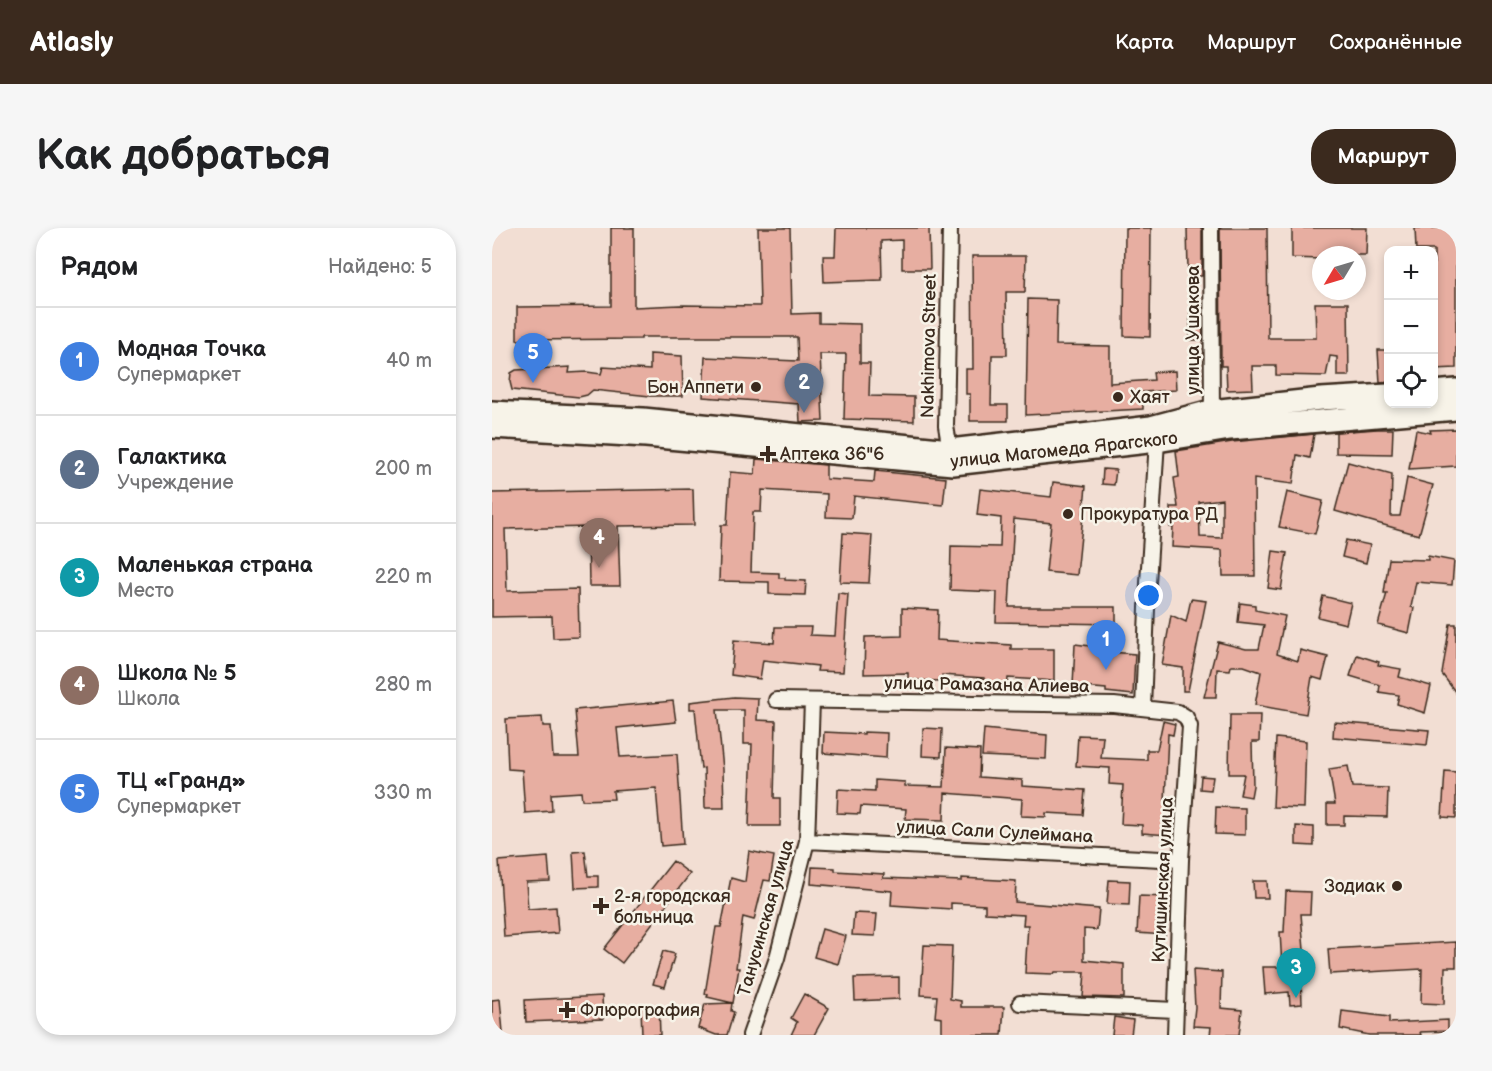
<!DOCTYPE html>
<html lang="ru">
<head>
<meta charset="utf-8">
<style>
  body { margin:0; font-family:"Balsamiq Sans",sans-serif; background:#f6f6f6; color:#202124 }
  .controls { position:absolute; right:18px; top:18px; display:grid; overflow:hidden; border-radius:12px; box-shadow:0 3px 9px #0003 }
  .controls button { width:54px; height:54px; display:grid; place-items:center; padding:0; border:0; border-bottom:2px solid #e0e0e0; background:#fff; color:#202124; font:30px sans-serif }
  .compass { position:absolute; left:820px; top:18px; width:54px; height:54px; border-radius:50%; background:#fff; box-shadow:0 3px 9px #0003; rotate:232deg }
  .you { position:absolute; left:657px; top:368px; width:21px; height:21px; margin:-15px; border:4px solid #fff; border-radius:50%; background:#1a73e8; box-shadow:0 0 0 9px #1a73e833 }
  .badge { display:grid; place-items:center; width:39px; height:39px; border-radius:50%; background:#3b2a1e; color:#fff; font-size:20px; font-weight:700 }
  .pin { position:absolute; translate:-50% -50px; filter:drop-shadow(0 2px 3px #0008) }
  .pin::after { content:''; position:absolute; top:32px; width:21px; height:18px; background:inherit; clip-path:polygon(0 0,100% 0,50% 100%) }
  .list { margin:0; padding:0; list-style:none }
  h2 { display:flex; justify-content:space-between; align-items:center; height:78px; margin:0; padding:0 24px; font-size:26px }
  h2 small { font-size:20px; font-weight:400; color:#757577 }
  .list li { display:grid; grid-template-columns:39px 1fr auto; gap:18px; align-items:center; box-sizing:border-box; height:108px; padding:0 24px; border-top:2px solid #e0e0e0 }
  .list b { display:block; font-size:22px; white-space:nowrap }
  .list p { margin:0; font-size:20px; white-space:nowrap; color:#757577 }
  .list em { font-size:20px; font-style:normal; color:#757577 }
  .icon { flex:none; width:33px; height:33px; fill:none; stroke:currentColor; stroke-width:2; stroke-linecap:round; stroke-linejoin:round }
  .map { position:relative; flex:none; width:964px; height:807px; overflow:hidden; border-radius:24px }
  header { display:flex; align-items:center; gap:36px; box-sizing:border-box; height:84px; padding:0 30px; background:#3b2a1e; color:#fff }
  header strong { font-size:28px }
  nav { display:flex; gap:33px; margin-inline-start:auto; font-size:21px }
  .intro { display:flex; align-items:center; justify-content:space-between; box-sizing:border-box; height:144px; padding:0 36px }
  h1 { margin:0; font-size:42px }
  .button { padding:15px 27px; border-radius:24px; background:#3b2a1e; color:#fff; font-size:21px; font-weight:700 }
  main { display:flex; gap:36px; padding:0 36px }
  aside { flex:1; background:#fff; border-radius:24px; box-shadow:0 3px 9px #0003 }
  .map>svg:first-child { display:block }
  .building { fill:#e7aea1; stroke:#3b2a1e; stroke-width:1.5; fill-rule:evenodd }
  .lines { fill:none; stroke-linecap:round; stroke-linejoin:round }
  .minor-casing { stroke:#3b2a1e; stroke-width:18 }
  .primary-casing { stroke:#3b2a1e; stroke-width:26 }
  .minor { stroke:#f7f3e8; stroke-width:14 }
  .primary { stroke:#f7f3e8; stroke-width:21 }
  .poi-dot { fill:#3b2a1e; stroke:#f7f3e8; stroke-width:2 }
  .labels { text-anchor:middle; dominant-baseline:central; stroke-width:5; stroke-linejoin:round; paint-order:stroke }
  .street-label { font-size:18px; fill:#3b2a1e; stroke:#f7f3e8 }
  .poi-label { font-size:18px; fill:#3b2a1e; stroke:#f7f3e8; text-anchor:start }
</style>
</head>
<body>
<header>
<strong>Atlasly</strong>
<nav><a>Карта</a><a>Маршрут</a><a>Сохранённые</a></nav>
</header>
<div class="intro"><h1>Как добраться</h1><a class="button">Маршрут</a></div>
<main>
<aside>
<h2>Рядом<small>Найдено: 5</small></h2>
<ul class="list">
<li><span class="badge" style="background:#3f7fe0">1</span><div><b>Модная Точка</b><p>Супермаркет</p></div><em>40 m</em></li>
<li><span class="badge" style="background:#5c6f8a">2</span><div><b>Галактика</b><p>Учреждение</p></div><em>200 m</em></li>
<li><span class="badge" style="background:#0f9aa8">3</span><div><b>Маленькая страна</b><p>Место</p></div><em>220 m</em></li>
<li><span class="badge" style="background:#8d6e63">4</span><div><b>Школа № 5</b><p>Школа</p></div><em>280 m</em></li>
<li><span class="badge" style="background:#3f7fe0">5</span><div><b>ТЦ «Гранд»</b><p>Супермаркет</p></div><em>330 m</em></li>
</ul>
</aside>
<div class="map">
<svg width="964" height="807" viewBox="0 0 964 807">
  <rect width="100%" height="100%" fill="#f2ded3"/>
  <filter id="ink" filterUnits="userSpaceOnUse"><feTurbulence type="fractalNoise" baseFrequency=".0167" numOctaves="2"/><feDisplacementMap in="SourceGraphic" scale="12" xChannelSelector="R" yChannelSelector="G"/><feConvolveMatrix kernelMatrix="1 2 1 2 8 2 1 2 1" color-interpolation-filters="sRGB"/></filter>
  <g filter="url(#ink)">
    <path class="building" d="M119 0H142V79L188 77 268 78 266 0H298L300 86 327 85V95L368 96V135H378L377 168 422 169V193L352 191 354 126H328L331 193 308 194 307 176 211 169 213 129 306 133 305 109H149V111L25 112V79L119 78Z
      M344 0H437L438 41H410V12L389 13 390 52 332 54 331 28H343Z
      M633 0H659L658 109 632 108Z
      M695 0H710V48H700L696 42Z
      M728 0H775L776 110H824L823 75H856L857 148H845V129L838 128 834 148 784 147V138H760L761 161 735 162 734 138H729Z
      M800 0H875L874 27H829V31L800 30Z
      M923 0H964V140L942 141V22H924Z
      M480 28H534L533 64H514L515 127H500L499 177H516V193H478V166H474V141H481Z
      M536 71 565 72 564 117 618 118V155L662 152 661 144 683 143 684 162 651 164V181L534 187Z
      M698 84H710L711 112H698Z
      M886 122H897V154L888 155Z
      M158 126 190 128 191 168H158L101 162 95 167 87 169 20 162 18 154 19 145 24 142 78 139 77 145 95 144 109 146 111 139 158 142Z
      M885 201H901L900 226 844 225V204Z
      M964 201V238L917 241 924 202 939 205 938 202Z
      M822 206 818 230 805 227 801 256 762 251 763 348H731L730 322 680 319 681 299H678V279H686L682 250 687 249 684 223 740 214ZM730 271V310L708 309 707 274Z
      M264 231 334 237V251L382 254 383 243 454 250 451 277 362 268 360 290 334 289 335 266 270 262 269 284H261L259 344 287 345V350H293V352L314 353 313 367 277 366V354L227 353 229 297H235L238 244 263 246Z
      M856 234 900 246 899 288H908L915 250 941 257 927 307 843 283Z
      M611 241 624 242 622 257 610 256Z
      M561 254 594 258 585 347 554 344 559 295 522 291 517 379H624V396L504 394 505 364 458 362 459 318 508 319 509 290 485 287 488 261 559 269Z
      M201 261 202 297 126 298 128 358H97L96 299 13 301 15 363 86 361 87 409 61 410 60 388 0 389V265Z
      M795 264 831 273 823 306 787 299Z
      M351 305 380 307 377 355 348 354Z
      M854 312 878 317 874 335 850 329Z
      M781 323 795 325 789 362 776 360Z
      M936 328 962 333 960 357 924 354 919 379 922 380 917 405 886 397 895 365H892L897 331 936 332Z
      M346 365 356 366 351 444 325 443 326 438 271 432 268 451 239 447 242 412 282 415 283 399H319L318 407 343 408Z
      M831 368 859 375 854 396 826 389Z
      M699 371 714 373 696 463H691V440L670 437 679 387 694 394Z
      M748 375 763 377V382L793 388 785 426 806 433 808 422 836 429 830 452 820 449 814 486 763 477 769 444 752 438H739L738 442 725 441 724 469H712L726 414 754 421H767L772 397 746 394Z
      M410 380 446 382 445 412 519 417V421H562V453L516 450 515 459 492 456V450L450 447V453L416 452V445L372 446 373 409 410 408Z
      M958 396H964V465L950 446Z
      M583 416 606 419V423L643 426 641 467 614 464V461L581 458Z
      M865 427 887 434 886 437 909 441 907 449 939 458 933 485 905 476 907 467 887 464 888 457 858 448Z
      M242 469 266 470 265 492 284 493 282 570H288V598H257L260 516H252V482H225L231 541 232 580H213L212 540 209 541 203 481H198V474Z
      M181 473 184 494 125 500 128 529 185 526 191 616 169 618 164 560 121 563 122 571 90 572 89 564 59 566 60 583 33 585 30 542 16 541 14 491 50 489 51 498H59L61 529H87L83 482Z
      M738 487H768L767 514H760L761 558 759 569 748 567 752 546H737Z
      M671 493 683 496 681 507 676 506 673 573H678L676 607 650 605V597L629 596 631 557 617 556 618 540 584 538 586 507 611 508 609 530 655 532V522H665Z
      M842 494 937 502 935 517 841 509Z
      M431 500 450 501 449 529 430 528Z
      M492 501 555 507 554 531 490 528Z
      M332 504 372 506V504L395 505 394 530 331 525Z
      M784 510 814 513 812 580 781 579Z
      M454 520 488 522 487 549 530 552V558L593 562 591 587 554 585V589L529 588 530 571 453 565 452 592 413 591 414 581 369 578 368 586 345 585 346 561 383 563V552L413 554V558L452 559Z
      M856 538 860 559 896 560 895 589 852 588V597H835V576H843L837 541Z
      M953 543 964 544V590L950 589Z
      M709 548 721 549 719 562 708 561Z
      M724 579 753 580V607L723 606Z
      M804 598 822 599V618L804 617Z
      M93 623 96 648H106V659L83 660 81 624Z
      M257 623 282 628 278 653 272 652 262 692 251 689 244 740H247L241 775 215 769 216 766H213L224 699H229L239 650 253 654Z
      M56 629 58 653 34 654 36 681 64 679 66 705 12 709 7 633Z
      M181 633 198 646 130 735 112 721Z
      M320 639 343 640V643L392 646 391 650 470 653V650L524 653 523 674 607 681 605 702 592 701V732L632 736V770L591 769 593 744H563L562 746 533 745 536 697H531L532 687 493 685V677L459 675V681L399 677 400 663 319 656Z
      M617 652 638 653 637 677 615 676Z
      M761 653H775L776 670H762Z
      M794 663 819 664 818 686H809L812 722 808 723 810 776 798 777 797 764 773 766 771 739H790L788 704H792Z
      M647 668 675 669 673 707 645 705Z
      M362 685 385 686 383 708 360 707Z
      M330 701 354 708 346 736 322 729Z
      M964 714V739H953L952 776 929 775 930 741 838 746 836 721Z
      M432 717 460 718 458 771 469 773V779H512L510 807H450V790L443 789 445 768 429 767Z
      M171 723 183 726 173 759 161 756Z
      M701 742 730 744 729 780 750 782 747 807H718L719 799 701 798 703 779Z
      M407 749V771L363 773 362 750Z
      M312 766 337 780 322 807H299L305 794 299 790Z
      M110 768 111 791 34 794 33 772Z
      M8 771 11 804 0 805V772Z
      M240 775 239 783 242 784 235 807H224L206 800 213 776Z
      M167 778 168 807H150L149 779Z
      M850 783 897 789V795L956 792V803L928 804 929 807H877L848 801Z
      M622 789 641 792 639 807H620Z"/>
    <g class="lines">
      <defs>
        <path id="minor" d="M458 0 454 198 459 228
          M719 0 720 189
          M284 472 622 477 686 484 694 489 698 498 689 632 683 807
          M651 480 656 355 665 213 663 207
          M315 613 689 632
          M528 775 684 782
          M258 807 285 730 315 613 320 473"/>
        <path id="primary" d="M942 164 964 162
          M0 184 151 191 458 222 659 199 719 183 829 171 896 167
          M0 199 154 208 461 236 665 213 738 201 964 181"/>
      </defs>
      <use href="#minor" class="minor-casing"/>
      <use href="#primary" class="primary-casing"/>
      <use href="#minor" class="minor"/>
      <use href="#primary" class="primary"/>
    </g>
  </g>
  <g class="poi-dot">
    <circle cx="264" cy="159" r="6"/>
    <circle cx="626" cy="169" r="6"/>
    <path d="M273 217h6v6h6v6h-6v6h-6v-6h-6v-6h6z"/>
    <circle cx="576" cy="286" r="6"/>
    <circle cx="905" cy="658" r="6"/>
    <path d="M106 669h6v6h6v6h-6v6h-6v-6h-6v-6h6z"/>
    <path d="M72 773h6v6h6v6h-6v6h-6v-6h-6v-6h6z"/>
  </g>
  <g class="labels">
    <g class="street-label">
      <text transform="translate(701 102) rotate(-90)">улица Ушакова</text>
      <text transform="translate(437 118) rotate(-89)">Nakhimova Street</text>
      <text transform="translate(572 222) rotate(-6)">улица Магомеда Ярагского</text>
      <text transform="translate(495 457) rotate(1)">улица Рамазана Алиева</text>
      <text transform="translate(503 604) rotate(3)">улица Сали Сулеймана</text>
      <text transform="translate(671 652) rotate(-87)">Кутишинская улица</text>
      <text transform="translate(274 690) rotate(-74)">Танусинская улица</text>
    </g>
    <g class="poi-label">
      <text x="252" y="159" text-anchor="end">Бон Аппети</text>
      <text x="638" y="169">Хаят</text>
      <text x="288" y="226">Аптека 36"6</text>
      <text x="588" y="286">Прокуратура РД</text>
      <text x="893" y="658" text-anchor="end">Зодиак</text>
      <text x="122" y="668">2-я городская<tspan x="122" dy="21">больница</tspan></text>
      <text x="88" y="782">Флюрография</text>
    </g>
  </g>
</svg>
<div class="controls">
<button>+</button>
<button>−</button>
<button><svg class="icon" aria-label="locate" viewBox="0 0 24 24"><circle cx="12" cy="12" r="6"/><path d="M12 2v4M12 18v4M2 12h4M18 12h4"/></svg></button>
</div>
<svg class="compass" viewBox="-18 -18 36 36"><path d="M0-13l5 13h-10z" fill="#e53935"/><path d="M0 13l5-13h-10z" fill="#757577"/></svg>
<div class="you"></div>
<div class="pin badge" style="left:614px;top:442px;background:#3f7fe0">1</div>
<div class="pin badge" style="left:312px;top:185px;background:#5c6f8a">2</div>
<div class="pin badge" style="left:804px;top:770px;background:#0f9aa8">3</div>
<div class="pin badge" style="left:107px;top:340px;background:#8d6e63">4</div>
<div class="pin badge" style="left:41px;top:155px;background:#3f7fe0">5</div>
</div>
</main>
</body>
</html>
